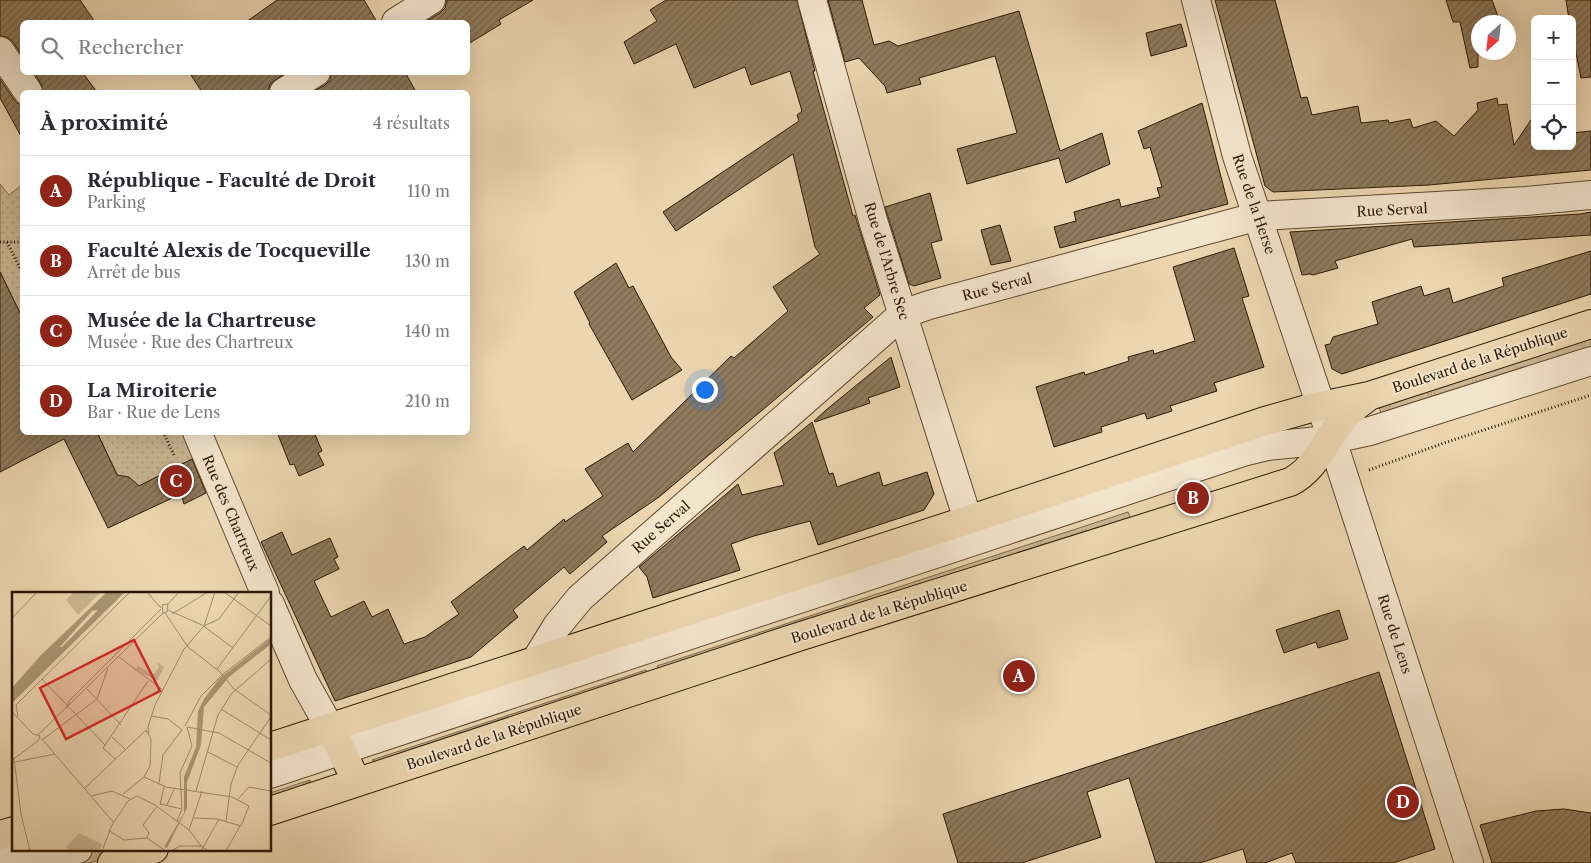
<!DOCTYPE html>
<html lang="fr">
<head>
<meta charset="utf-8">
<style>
  body { margin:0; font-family:"Libre Caslon Text",serif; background:#f2f2f3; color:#2b2b33 }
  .controls { position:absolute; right:15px; top:15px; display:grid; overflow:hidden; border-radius:8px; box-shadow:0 5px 20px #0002 }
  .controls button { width:45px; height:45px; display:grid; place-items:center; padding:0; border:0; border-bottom:1px solid #e1e1e2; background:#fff; color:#2b2b33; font:25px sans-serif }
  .compass { position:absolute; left:1471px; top:15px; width:45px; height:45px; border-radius:50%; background:#fff; box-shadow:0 5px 20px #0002; rotate:207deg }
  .you { position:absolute; left:704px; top:389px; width:18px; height:18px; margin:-12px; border:4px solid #fff; border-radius:50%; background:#1a73e8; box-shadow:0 0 0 8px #1a73e833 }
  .badge { display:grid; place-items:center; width:32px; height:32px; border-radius:50%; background:#8f2418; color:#fff; font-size:16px; font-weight:700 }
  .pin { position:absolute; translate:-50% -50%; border:2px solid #fff; box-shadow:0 1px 5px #0006 }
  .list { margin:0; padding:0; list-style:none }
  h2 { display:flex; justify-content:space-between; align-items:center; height:65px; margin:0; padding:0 20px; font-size:21px }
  h2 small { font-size:16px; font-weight:400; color:#7c7c81 }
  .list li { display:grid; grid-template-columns:32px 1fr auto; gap:15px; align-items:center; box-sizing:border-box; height:70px; padding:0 20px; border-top:1px solid #e1e1e2 }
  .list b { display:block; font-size:19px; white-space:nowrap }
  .list p { margin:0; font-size:16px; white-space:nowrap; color:#7c7c81 }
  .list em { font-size:16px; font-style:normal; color:#7c7c81 }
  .icon { flex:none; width:28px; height:28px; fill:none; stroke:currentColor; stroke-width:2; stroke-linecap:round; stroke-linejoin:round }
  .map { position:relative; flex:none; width:1591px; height:863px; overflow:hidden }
  .search { position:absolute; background:#fff; box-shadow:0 5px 20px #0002; left:20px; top:20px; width:450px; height:55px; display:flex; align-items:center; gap:12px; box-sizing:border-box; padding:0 18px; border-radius:8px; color:#7c7c81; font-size:19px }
  .panel { position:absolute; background:#fff; box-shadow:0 5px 20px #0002; left:20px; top:90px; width:450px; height:345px; border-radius:8px }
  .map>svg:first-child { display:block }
  .grass { fill:url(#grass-tufts); stroke:#7c684b }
  .garden { fill:url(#garden-dots); stroke:#7c684b }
  .building { fill:url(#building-hatch); stroke:#2c1a03 }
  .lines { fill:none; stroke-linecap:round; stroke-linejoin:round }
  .minor-casing { stroke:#5c492e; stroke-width:30 }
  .major-casing { stroke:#2c1a03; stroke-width:30 }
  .path { stroke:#2c1a03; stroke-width:3; stroke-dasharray:1 2.5; stroke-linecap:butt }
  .minor { stroke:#f3e4cc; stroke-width:28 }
  .major { stroke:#ecd5b0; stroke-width:28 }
  .labels { text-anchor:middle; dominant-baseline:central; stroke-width:4; stroke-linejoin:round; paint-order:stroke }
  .street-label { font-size:14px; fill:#2c1a03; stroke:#f3e4cc }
  .inset-road { fill:none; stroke:#9f8a6b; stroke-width:1 }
  .view { fill:#d62828; fill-opacity:0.15; stroke:#d62828; stroke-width:2.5 }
  .inset-edge { fill:none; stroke:#2c1a03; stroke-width:2.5 }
</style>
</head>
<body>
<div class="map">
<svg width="1591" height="863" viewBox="0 0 1591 863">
  <defs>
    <pattern id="grass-tufts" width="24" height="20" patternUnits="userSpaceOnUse" patternTransform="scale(1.25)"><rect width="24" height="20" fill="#cbb593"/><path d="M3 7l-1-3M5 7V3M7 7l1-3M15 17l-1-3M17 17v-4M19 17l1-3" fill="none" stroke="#ae9b7d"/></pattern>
    <pattern id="garden-dots" width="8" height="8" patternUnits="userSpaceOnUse" patternTransform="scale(1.25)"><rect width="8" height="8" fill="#cbb593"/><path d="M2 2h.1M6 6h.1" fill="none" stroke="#ae9b7d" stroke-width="1.8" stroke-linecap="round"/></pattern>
    <pattern id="building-hatch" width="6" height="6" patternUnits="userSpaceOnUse" patternTransform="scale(1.25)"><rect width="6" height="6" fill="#907b5d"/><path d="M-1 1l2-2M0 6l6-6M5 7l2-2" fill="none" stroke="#76644b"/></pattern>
  </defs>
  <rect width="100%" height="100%" fill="#ecd5b0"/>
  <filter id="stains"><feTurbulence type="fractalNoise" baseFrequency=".004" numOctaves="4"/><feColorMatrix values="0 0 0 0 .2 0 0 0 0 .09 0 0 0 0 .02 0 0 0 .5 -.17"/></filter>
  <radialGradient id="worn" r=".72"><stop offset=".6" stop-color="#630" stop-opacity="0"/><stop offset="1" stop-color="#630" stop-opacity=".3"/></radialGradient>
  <path class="grass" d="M1591 337V354L1384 422 1379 407Z
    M1128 512 1133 524 660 677 657 666Z
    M646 670 649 679 380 764 372 760Z
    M310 780 314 790 270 804V793Z
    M98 849H132L90 863H56Z"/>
  <path class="garden" d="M0 184 9 195 22 185V317L0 272Z
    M97 433H182L193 459 131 490 132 480 130 478 122 484Z"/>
  <path class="building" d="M0 0H80L95 22H22V56L13 42 7 37 0 36Z
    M277 0H364L377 22H246Z
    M447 0H533L499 20 501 24 468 44V22H425L440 13 445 8Z
    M666 0H797L815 71H813L853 216 855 215 880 295 864 308 873 317 659 497 602 536 607 542 570 574 564 567 513 610 518 617 471 657 335 701 261 542 282 532 292 555 330 538 338 557 334 559 339 569 314 581 331 617 364 601 372 617 388 609 404 644 425 637 459 614 451 602 524 546 527 550 564 519 565 522 603 496 585 469 628 443 633 452 731 356 734 358 788 311 773 287 820 254 815 247 793 154 676 231 663 212 799 121 797 115 802 111 790 71 751 85 745 67 694 88 676 44 634 64 624 42 657 21 650 10Z
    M828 0H862L874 45 889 41 898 46 1019 11 1060 151 1102 133 1110 164 1066 183 1059 158 967 184 957 149 1017 133 995 56 919 78 921 84 887 93 885 86 859 58 845 62Z
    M1215 0H1275L1301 98 1307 97 1312 115 1358 106 1361 123 1388 120 1389 123 1410 119 1413 128 1436 121 1454 136 1478 110 1477 103 1497 98 1498 105 1507 104 1514 145 1535 114V146H1572V133L1591 131V170L1429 185 1273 192 1265 186Z
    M1446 0H1492L1500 22H1478V67L1470 68 1460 22H1453Z
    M1566 0H1591V77L1581 78 1572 33V19H1569Z
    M1181 24 1187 46 1151 56 1146 33Z
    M34 72H82L97 92H43L41 84Z
    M189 72H286L270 84 268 92H202Z
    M331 72H405L416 92H313L325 85 330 80Z
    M0 79 15 101 22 106V138L0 98Z
    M1202 103 1228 204 1060 248 1054 227 1076 221 1074 212 1119 199 1121 207 1160 197 1157 188 1162 187 1150 147 1144 149 1138 131Z
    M930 193 942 240 931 243 941 278 914 286 909 284 885 207Z
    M1591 212V235L1414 247 1412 239 1335 261 1338 268 1313 275 1310 274 1302 275 1290 232 1580 214Z
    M1000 225 1011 261 991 265 981 230Z
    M1234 248 1249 296 1242 298 1264 367 1214 383 1217 391 1170 406 1172 411 1147 419 1145 413 1101 427 1102 432 1054 447 1036 387 1084 372 1085 375 1129 361 1128 357 1153 350 1154 354 1195 341 1173 267Z
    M1591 251V294L1342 374 1332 369 1325 345 1330 344 1333 337 1378 324 1372 302 1421 286 1424 296 1449 288 1453 303 1504 286 1502 278Z
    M616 263 629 288 633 286 671 357 682 370 632 400 589 324 590 323 574 292Z
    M0 272 22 317V432H97L117 475 129 477 139 486 192 459 206 493 184 504 181 494 108 528 64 439 0 472Z
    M891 357 900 387 868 398 870 403 815 422 814 421 826 410Z
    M812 422 829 474 833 473 837 487 879 472 883 486 927 472 934 494 924 510 818 545 810 521 754 536 731 544 740 570 653 598 647 577 639 567 738 484 742 495 784 485 774 453Z
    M277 432H314L322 451 318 453 324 465 299 476 294 464 290 465Z
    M1339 610 1348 639 1318 648 1316 642 1284 653 1276 630Z
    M1379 672 1435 849 1393 863H1296L1292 853 1265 863H1247L1243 849 1200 863H1156L1129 778 1087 792 1101 837 1022 863H958L943 814Z
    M1564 809 1591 813V863H1492L1480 825 1536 811Z"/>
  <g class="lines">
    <defs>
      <path id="minor" d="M812 0 874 224 968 520
        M1196 0 1237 156 1321 406 1469 863
        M396 22 431 0
        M0 51 28 92
        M284 92 316 72
        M197 432 265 593
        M270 604 303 680 330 728
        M536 660 557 626 580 598 903 314 929 305 1259 216 1526 201 1591 195
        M270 774 1243 452 1268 446 1328 440 1370 431 1591 361
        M0 862 38 849
        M36 863 78 849"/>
      <path id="major" d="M330 728 357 782
        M270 747 968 520 1265 421 1311 408 1369 396 1591 324
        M270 811 798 637 1290 482C1315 470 1325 441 1342 420 1349 411 1358 404 1368 397
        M0 835 14 831
        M112 863 154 849"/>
    </defs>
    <use href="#minor" class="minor-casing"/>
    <use href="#major" class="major-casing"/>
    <path class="path" d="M0 242H22
      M7 242 22 272
      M163 432 174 455
      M1369 470 1444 443 1591 395"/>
    <use href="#minor" class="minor"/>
    <use href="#major" class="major"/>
  </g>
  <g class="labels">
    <g class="street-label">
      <text transform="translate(1254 204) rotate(71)">Rue de la Herse</text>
      <text transform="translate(1392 210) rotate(-3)">Rue Serval</text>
      <text transform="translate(887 261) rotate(73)">Rue de l'Arbre Sec</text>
      <text transform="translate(997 287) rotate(-15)">Rue Serval</text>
      <text transform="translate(1480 360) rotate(-18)">Boulevard de la République</text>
      <text transform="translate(231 513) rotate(67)">Rue des Chartreux</text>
      <text transform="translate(661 527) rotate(-41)">Rue Serval</text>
      <text transform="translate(879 612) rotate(-17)">Boulevard de la République</text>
      <text transform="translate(1395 634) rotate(72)">Rue de Lens</text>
      <text transform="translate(494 737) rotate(-18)">Boulevard de la République</text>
    </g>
  </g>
  <g transform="translate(12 592)">
    <rect width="259" height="259" fill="#ecd5b0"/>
    <path d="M62 0H89L66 23 54 8ZM67 241 90 252 88 259H58L54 255Z" fill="#cbb593"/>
    <path d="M145 70 152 75 145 89 123 77 126 74 141 83 147 75Z" fill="#cbb593"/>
    <path d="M95 0H113L0 111V96L29 63ZM86 18 50 55H48L80 19ZM259 46V52L217 85 192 115 189 153 175 190V216L155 256 152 255 172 221V185L184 155 186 119 192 107 207 87Z" fill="#ab9575" fill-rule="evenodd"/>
    <path class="inset-road" d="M135 0 149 16M212 0 259 34M156 12 150 13 151 21 155 20 156 12 167 0M156 18 190 33 221 56M153 21 176 55 208 80 222 97 259 123M160 22 196 0M0 26 25 0M192 34 203 0M107 65 151 98M205 77 259 4M241 83 259 67M30 87 93 153M75 97 109 133M55 116 57 109 149 17M209 117 259 148M0 120 21 142 28 144 26 149M139 124 156 127 170 138M6 125 4 113 118 0M173 134 189 104 210 83 259 45M175 135 207 141 259 171M175 135 180 154M137 141 136 135 143 113 172 57 192 34 207 27 227 0M26 143 151 21M100 145 114 158M29 146 102 231M30 148 85 107 96 76M196 160 225 175M2 167 9 222 18 259M0 168 26 149M104 168 91 156 136 89M3 170 43 162M132 185 154 195 220 205 237 214 229 234 205 227 182 226M147 191 151 163 170 138M73 196 134 138 139 147 138 174 132 185 111 202M184 199 206 123 220 101 241 83M79 204 100 199 118 207M226 207 237 195 259 199M148 212 170 217M148 213 152 195M155 213 162 197M165 229 170 217 168 181 180 154M214 229 219 192 226 173 259 125M96 238 112 248 135 246M177 238 190 199M135 246 137 241 131 233 145 214M135 246 154 259M90 259 100 233 116 209 125 204 143 213 177 238 190 255 197 259M159 259 168 254H189M189 259 207 227M214 259 228 234"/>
    <path class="view" d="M122 48 148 99 54 147 28 96Z"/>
    <rect width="259" height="259" class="inset-edge"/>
  </g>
  <rect width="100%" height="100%" filter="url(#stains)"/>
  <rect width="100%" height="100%" fill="url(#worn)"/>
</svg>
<div class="controls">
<button>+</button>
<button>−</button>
<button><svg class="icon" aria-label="locate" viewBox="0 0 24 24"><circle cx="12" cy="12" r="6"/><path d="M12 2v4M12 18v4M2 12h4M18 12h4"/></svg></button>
</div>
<svg class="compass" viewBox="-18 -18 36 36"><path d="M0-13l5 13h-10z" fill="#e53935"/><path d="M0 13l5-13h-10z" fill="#7c7c81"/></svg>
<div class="you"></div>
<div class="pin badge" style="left:1019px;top:676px">A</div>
<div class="pin badge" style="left:1193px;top:498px">B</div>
<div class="pin badge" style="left:176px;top:481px">C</div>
<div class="pin badge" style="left:1403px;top:802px">D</div>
<div class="search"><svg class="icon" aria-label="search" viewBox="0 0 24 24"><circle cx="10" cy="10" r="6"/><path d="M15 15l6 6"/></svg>Rechercher</div>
<section class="panel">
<h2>À proximité<small>4 résultats</small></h2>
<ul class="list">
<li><span class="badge">A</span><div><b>République - Faculté de Droit</b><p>Parking</p></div><em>110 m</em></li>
<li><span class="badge">B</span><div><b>Faculté Alexis de Tocqueville</b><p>Arrêt de bus</p></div><em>130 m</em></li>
<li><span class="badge">C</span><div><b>Musée de la Chartreuse</b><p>Musée · Rue des Chartreux</p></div><em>140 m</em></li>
<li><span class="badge">D</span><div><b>La Miroiterie</b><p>Bar · Rue de Lens</p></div><em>210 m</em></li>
</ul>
</section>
</div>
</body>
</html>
